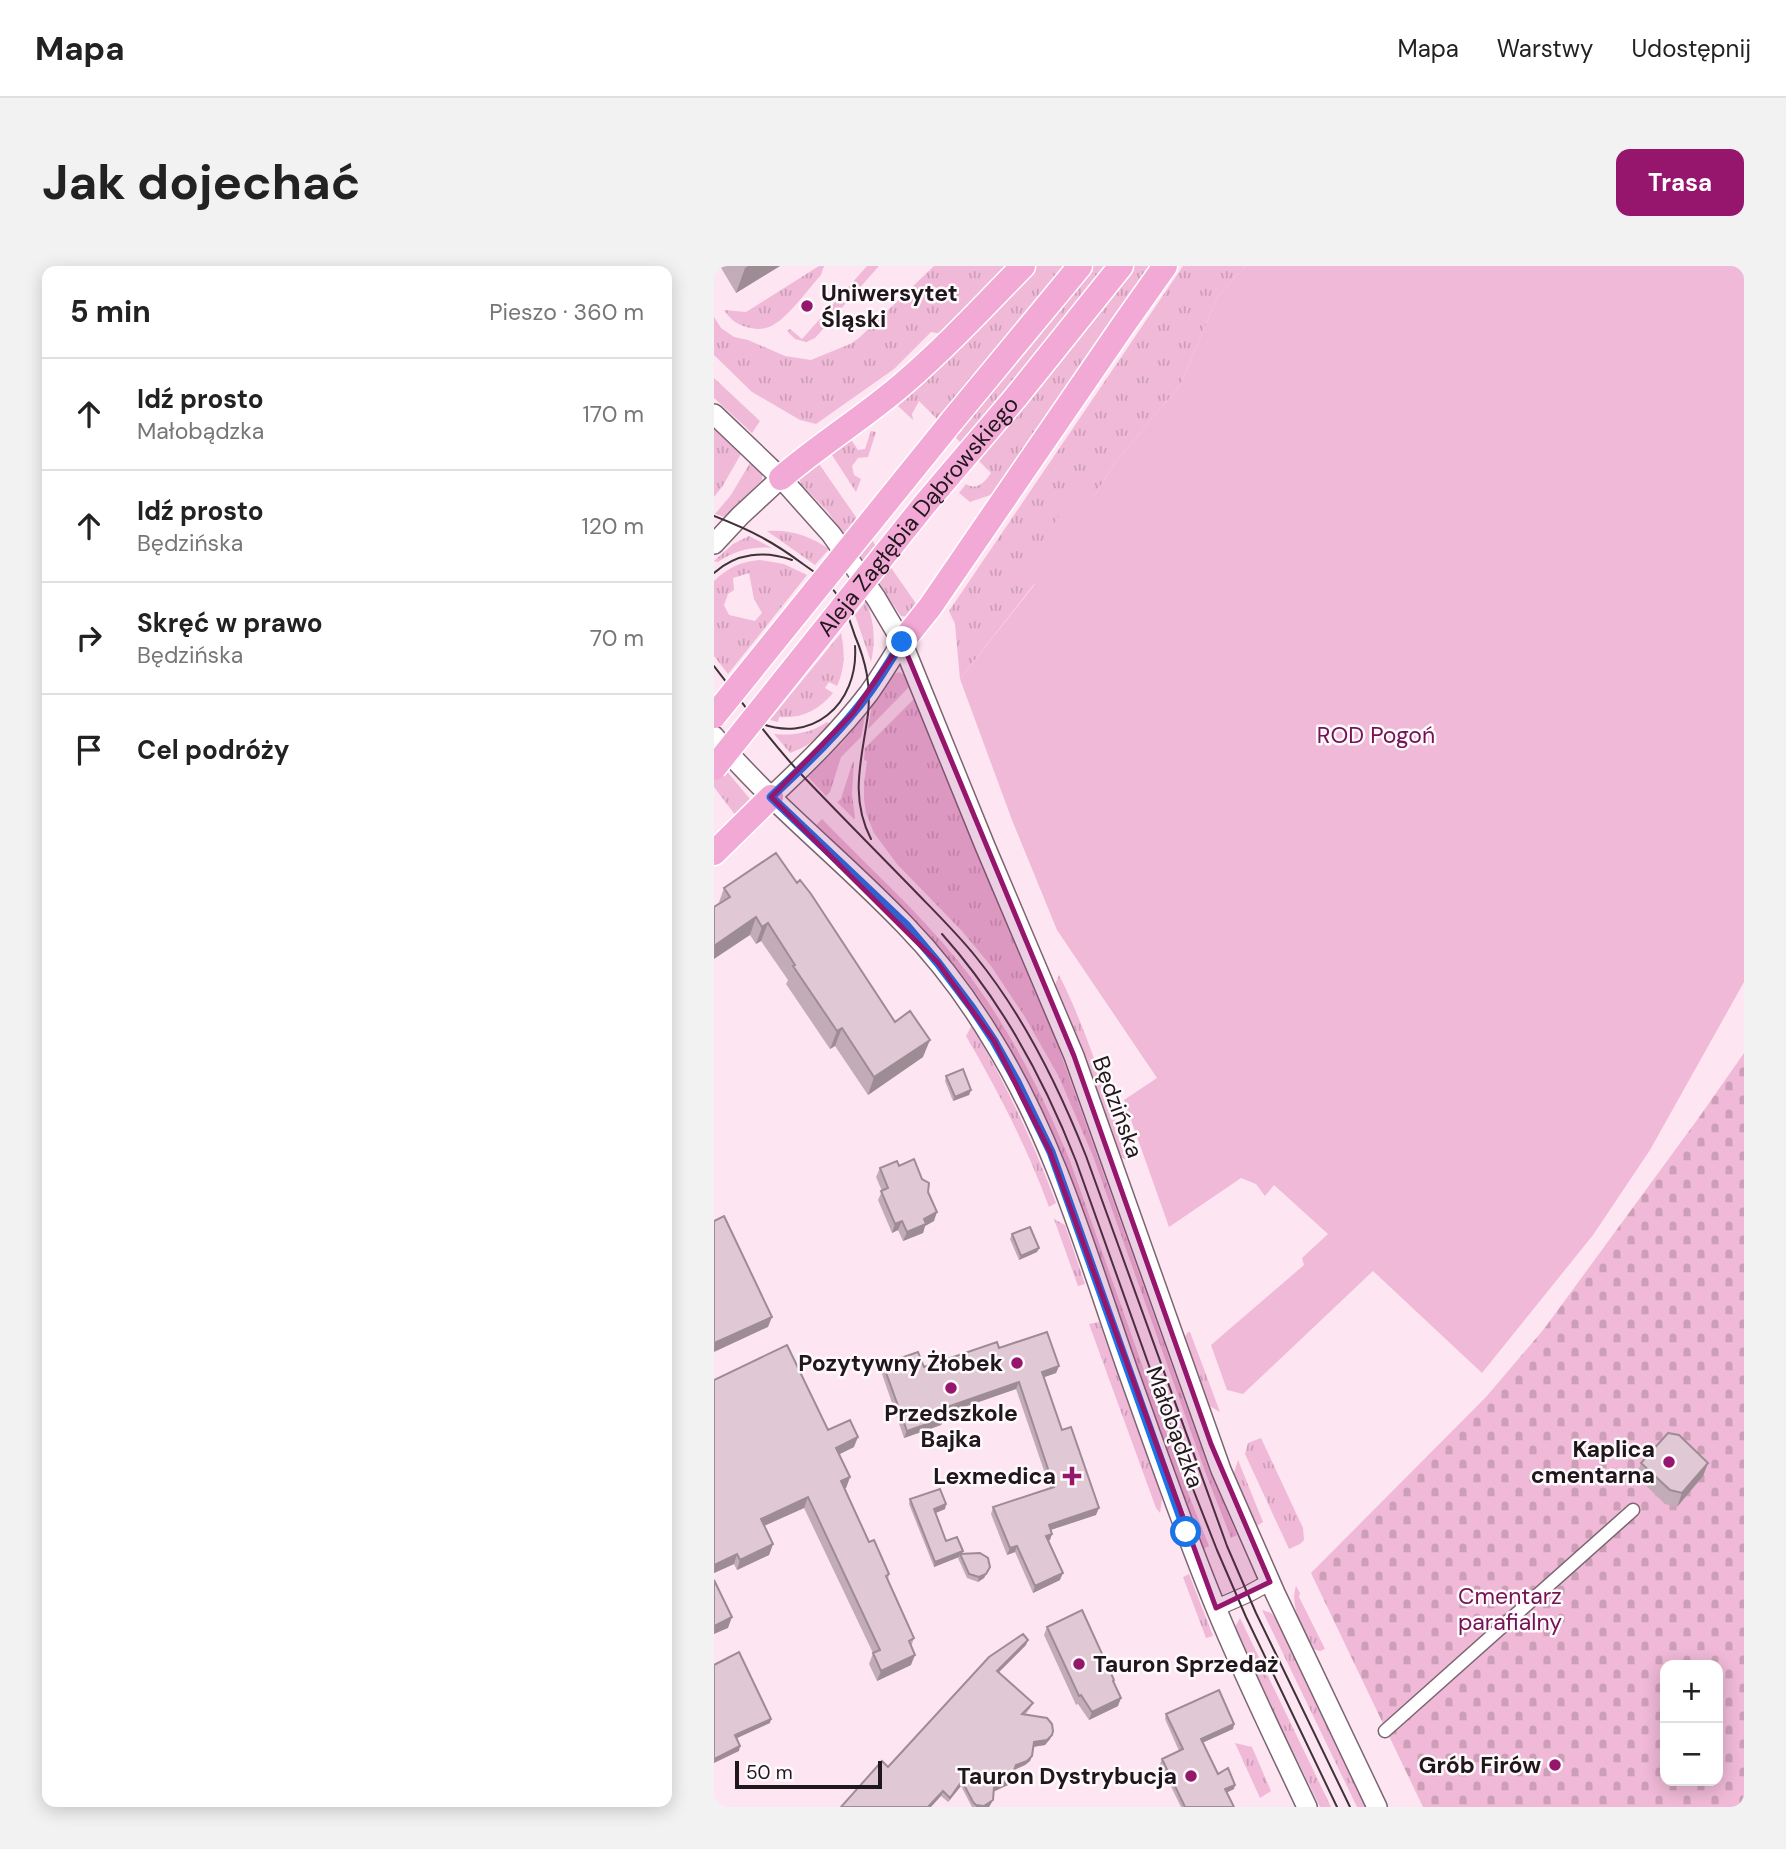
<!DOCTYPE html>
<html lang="pl">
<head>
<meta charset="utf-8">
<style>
  body { margin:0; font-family:"DM Sans",sans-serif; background:#f2f2f2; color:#222 }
  .controls { position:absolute; right:21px; bottom:21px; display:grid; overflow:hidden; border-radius:14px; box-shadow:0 4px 18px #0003 }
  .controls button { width:63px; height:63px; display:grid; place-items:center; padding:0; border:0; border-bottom:2px solid #e0e0e0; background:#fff; color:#222; font:35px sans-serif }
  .scale { position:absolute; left:21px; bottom:18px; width:147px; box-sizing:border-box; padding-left:7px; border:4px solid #20171c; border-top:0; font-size:19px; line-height:24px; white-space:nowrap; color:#20171c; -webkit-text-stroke:5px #fef9fb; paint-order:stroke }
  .stop { position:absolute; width:21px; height:21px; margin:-16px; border:5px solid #1a73e8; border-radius:50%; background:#fff }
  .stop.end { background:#1a73e8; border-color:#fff; box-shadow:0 2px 7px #0008 }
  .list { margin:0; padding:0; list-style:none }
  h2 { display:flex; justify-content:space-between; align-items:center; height:91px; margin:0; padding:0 28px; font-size:30px }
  h2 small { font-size:23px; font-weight:400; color:#767676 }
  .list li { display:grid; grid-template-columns:46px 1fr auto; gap:21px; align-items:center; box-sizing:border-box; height:112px; padding:0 28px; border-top:2px solid #e0e0e0 }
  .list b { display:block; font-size:26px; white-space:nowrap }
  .list p { margin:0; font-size:23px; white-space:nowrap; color:#767676 }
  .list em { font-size:23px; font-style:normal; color:#767676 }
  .icon { flex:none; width:38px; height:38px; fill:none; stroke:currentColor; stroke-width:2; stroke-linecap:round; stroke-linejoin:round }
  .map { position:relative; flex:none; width:1030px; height:1541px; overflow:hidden; border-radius:14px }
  header { display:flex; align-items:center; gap:42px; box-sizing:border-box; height:98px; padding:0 35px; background:#fff; border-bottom:2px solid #e0e0e0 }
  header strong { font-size:33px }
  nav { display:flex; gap:38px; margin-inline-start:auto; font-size:24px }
  .intro { display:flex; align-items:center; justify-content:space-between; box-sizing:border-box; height:168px; padding:0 42px }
  h1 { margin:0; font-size:49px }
  .button { padding:18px 32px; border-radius:14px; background:#96166e; color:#fff; font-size:24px; font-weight:700 }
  main { display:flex; gap:42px; padding:0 42px }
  aside { flex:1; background:#fff; border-radius:14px; box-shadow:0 4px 18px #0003 }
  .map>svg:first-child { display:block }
  .grass { fill:url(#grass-tufts); fill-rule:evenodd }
  .cemetery { fill:url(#cemetery-stones); fill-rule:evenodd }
  .garden { fill:#efb9d7 }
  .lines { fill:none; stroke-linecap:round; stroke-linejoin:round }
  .pedestrian-casing { stroke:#7b6571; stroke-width:15 }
  .minor-casing { stroke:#7b6571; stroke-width:18 }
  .tertiary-casing { stroke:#7b6571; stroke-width:22 }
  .primary-casing { stroke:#fff; stroke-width:27 }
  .pedestrian { stroke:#fff; stroke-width:12 }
  .minor { stroke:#fff; stroke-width:16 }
  .tertiary { stroke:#fff; stroke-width:19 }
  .primary { stroke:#f2a9d6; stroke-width:24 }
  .tram { stroke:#3d3238; stroke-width:2 }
  .primary-bridge-casing { stroke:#fff; stroke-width:27; stroke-linecap:butt }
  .primary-bridge { stroke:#f2a9d6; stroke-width:24 }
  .wall { fill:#c2acb7 }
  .shaded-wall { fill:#9e8c95 }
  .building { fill:#e1c8d5; stroke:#9e8c95; stroke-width:2 }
  .route { stroke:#1a73e8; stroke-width:9 }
  .marked { fill:#96166e; fill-opacity:0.2; stroke:#96166e; stroke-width:5; stroke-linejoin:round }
  .poi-dot { fill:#96166e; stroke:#fef9fb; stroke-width:2.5 }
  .labels { text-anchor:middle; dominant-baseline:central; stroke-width:5; stroke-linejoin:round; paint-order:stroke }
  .poi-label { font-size:23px; font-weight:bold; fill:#20171c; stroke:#fef9fb; text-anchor:end }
  .street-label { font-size:23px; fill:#20171c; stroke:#fef9fb }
  .park-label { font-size:23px; fill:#731254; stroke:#fef9fb }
</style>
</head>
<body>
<header>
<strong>Mapa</strong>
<nav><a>Mapa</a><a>Warstwy</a><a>Udostępnij</a></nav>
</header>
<div class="intro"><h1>Jak dojechać</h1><a class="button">Trasa</a></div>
<main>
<aside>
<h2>5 min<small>Pieszo · 360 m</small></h2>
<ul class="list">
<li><svg class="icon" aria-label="ahead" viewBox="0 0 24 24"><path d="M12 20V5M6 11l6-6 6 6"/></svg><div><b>Idź prosto</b><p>Małobądzka</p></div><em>170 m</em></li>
<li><svg class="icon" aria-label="ahead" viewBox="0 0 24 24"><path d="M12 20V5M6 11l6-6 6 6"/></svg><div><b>Idź prosto</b><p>Będzińska</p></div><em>120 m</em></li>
<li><svg class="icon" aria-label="right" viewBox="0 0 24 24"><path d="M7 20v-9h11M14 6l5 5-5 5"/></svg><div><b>Skręć w prawo</b><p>Będzińska</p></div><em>70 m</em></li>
<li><svg class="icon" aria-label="arrive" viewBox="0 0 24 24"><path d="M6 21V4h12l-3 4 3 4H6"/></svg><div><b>Cel podróży</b></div></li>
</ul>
</aside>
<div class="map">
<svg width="1030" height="1541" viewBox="0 0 1030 1541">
  <defs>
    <pattern id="grass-tufts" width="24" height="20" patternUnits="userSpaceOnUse" patternTransform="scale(1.75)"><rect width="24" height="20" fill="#efb9d7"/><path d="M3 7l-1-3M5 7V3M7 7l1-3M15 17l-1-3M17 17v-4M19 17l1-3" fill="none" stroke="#cd9eb8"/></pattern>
    <pattern id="cemetery-stones" width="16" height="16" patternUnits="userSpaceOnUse" patternTransform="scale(1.75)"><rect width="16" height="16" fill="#efb9d7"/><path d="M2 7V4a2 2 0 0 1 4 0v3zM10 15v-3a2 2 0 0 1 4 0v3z" fill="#cd9eb8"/></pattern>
  </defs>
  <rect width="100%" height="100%" fill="#fee5f2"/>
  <path class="grass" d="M105 0H110L107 9C93 24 73 54 55 61 47 64 40 63 32 61 22 58 16 53 10 44L32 46Z
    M153 0H165L101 72 92 76 81 73 73 65 76 63 88 73Z
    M220 0H295L229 68 217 66 180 103 102 158 86 154 38 126 0 89V51L7 62 20 71 34 74 71 90 97 94 136 78 145 72Z
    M321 0H443L282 227 256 236 245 227 252 218C263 225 271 216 277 207L205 135 198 148 199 154 182 138 259 67Z
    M469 0H532L504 30 466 119 400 198 381 229 366 220 321 317 246 413 241 358 235 345Z
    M0 112 46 155 38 167 0 132Z
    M0 162 27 188 8 221 0 231Z
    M157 165 162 166 154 191 144 192 138 200 140 209 147 213 142 226 116 186 136 172 144 184 151 183Z
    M103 195 203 339 193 351 187 350 114 246 87 218 85 212Z
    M36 197 48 208V214L11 251 1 248 17 229Z
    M53 265C76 263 96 270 115 283L101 299Z
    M35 270 58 282C38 280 20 285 4 296L0 295 19 278Z
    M46 294 70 298 93 309 14 408 0 390V315C13 302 28 295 46 294ZM35 307 40 333 48 347 41 355 15 349 10 339 14 328 20 324 19 312Z
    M152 335C160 355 162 374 157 396L141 349Z
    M127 367C131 386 131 402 123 420L115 416 111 422 119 427C105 444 87 453 65 451L64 456 56 454Z
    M185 406 190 409 195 421 154 463 158 439 181 408Z
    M201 432 306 690 339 766 495 1204 523 1269 517 1272 492 1208 379 890 345 811 311 751 277 700 248 665 183 598 160 567 152 547 150 533V517L153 495 150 494 151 482Z
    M151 450 147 471 127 491 116 526 112 530 94 511 129 476Z
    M113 456 116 458C104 472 93 481 76 487L60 468C79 470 97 467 113 456Z
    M0 490 36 533 34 537 22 550 0 521Z
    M140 495 138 528 141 552 140 553 123 536 127 533 138 498Z
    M108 553C153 600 203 644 244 695 292 755 327 824 356 895L468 1212 495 1280 489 1283 348 888C322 830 295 773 258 722 214 661 157 610 102 559Z
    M345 709C375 768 393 833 415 895L406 891 358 758 341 719Z
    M258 759C291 817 319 875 342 937L335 941C313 881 284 825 252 770Z
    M340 953 351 959 371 1018 364 1020Z
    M385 1056 443 1215 448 1233 446 1247 442 1242 375 1058Z
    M474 1066H476L506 1146 494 1139 470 1072Z
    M547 1172 589 1262 590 1274 586 1278 575 1283 531 1188 534 1177Z
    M524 1194 549 1256 541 1261 521 1212 520 1207Z
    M475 1308 499 1370 492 1372 469 1311Z
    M582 1320 586 1327 585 1331 611 1383 606 1385 600 1383C590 1363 575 1342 582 1320Z
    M548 1344 557 1347 562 1353 653 1541H643Z
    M526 1352 617 1541H606L529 1382 521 1361Z
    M521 1477 538 1481 557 1525 546 1532Z"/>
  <path class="cemetery" d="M1030 787V1541H709L597 1307 772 1131 830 1063 986 850ZM951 1399H1004V1515H951Z"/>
  <path class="garden" d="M532 0H1030V716L936 884 879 969 768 1107 659 1005 529 1128 513 1124 497 1079 590 999 588 992 614 968 560 919 551 930 542 918 527 912 455 961 410 834 443 812 343 664 298 554 246 413 321 318 308 305 366 219 381 229 400 198 466 119 504 30Z"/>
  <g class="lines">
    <defs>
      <path id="pedestrian" d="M671 1465 919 1244"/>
      <path id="minor" d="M502 1342 534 1328 556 1316"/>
      <path id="tertiary" d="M0 148 67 212 117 268 162 332 188 376 271 580 360 790 507 1204 561 1327 663 1541
        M0 278 26 250 67 212
        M0 470C58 539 129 594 191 659 224 693 254 733 278 773 342 876 375 995 415 1108 443 1186 470 1265 502 1342 530 1410 562 1475 593 1541
        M57 531C92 498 126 465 155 427 167 410 177 393 188 376"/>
      <path id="primary" d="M302 131 407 0
        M238 155 366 0
        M67 212C106 178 151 151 190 117 232 81 270 40 309 0
        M188 376 216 341 408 61 451 0
        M0 587 57 531"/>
    </defs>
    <use href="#pedestrian" class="pedestrian-casing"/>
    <use href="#minor" class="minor-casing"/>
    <use href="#tertiary" class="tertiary-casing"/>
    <use href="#primary" class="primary-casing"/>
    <use href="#pedestrian" class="pedestrian"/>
    <use href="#minor" class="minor"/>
    <use href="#tertiary" class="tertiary"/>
    <use href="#primary" class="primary"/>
    <path class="tram" d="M0 250C36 264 58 275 89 298 101 306 112 314 121 326 131 339 136 355 141 370 152 396 157 419 154 448 148 493 135 530 157 573
      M0 307C22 287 51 284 78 294
      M0 400C28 436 55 474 86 507 123 546 160 583 197 621 219 644 242 666 262 691 310 750 344 819 372 890L513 1280 542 1347 636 1541
      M41 455C97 481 145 438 141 380
      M228 668C287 734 330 813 362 895L479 1223 503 1284 532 1351 623 1541"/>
    <defs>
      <g id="primary-bridge">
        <path d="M0 450 238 155"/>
        <path id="s1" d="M0 502 211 238 302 131"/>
      </g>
    </defs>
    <use href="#primary-bridge" class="primary-bridge-casing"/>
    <use href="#primary-bridge" class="primary-bridge"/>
  </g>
  <path class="wall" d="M6 0H66L22 27Z
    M83 617 181 756 209 791 154 829 121 780 116 783 72 718 74 714 47 675 42 678 36 669 4 639 10 622Z
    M232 810 257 824 255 829 239 835 231 815Z
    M185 900 214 926 220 955 211 960 209 967 189 975 184 964 178 967 164 934 168 925 162 911 166 902Z
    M298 968 325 982 323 986 305 994 296 973Z
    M285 1082 345 1100 342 1107 330 1111 348 1164 382 1249 337 1264 336 1274 334 1275 346 1314 319 1327 301 1286 293 1289 277 1248 279 1241 336 1222 302 1123 228 1149 230 1152 227 1159 190 1172 167 1105 169 1098 210 1101Z
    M0 1114 114 1164 140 1181 125 1188 136 1211 132 1222H130L155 1276 175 1308 174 1314 200 1372 197 1381V1399L163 1415 155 1398 159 1387 90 1242 50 1260 59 1278 55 1289 23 1304 20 1298 0 1307Z
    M927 1197H994L989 1210 963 1241 951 1238 922 1210Z
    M196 1233 232 1238 231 1243 222 1247 232 1275 248 1288 276 1301 270 1312 264 1316 253 1312 244 1292 245 1291 220 1301 195 1238Z
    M333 1361 400 1414V1416L404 1440 375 1454 364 1438 362 1439 330 1369Z
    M312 1379 285 1406 317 1441 311 1449 339 1465 336 1473 331 1479 319 1481 316 1495 311 1499 300 1504 294 1519 280 1525 277 1538 275 1541H258L247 1520 234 1536 227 1530 174 1501Z
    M452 1448 520 1458 519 1463 489 1476 504 1508 520 1523 513 1526 520 1541H467L446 1498 448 1493 465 1485 451 1453Z"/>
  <path class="shaded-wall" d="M34 0H66L22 27 31 2Z
    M42 651 36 669 0 693V680Z
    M54 657 47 675 42 678 48 661Z
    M128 762 121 780 116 783 123 765Z
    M216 774 209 791 154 829 160 811Z
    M257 824 255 829 239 835 241 831Z
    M223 946 220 955 211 960 209 967 189 975 193 966 210 953Z
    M188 955 184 964 178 967 181 958Z
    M325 982 323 986 305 994 307 990Z
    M58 1051 54 1061 0 1086V1077Z
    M345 1100 342 1107 325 1113 328 1106Z
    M305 1116 302 1123 224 1150 227 1143Z
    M230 1152 227 1159 190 1172 193 1165Z
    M144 1171 140 1181 118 1192 122 1182Z
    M994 1197 989 1210 963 1241 968 1227Z
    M136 1211 132 1222 123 1226 127 1215Z
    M94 1231 90 1242 43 1263 47 1253Z
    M232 1238 231 1243 219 1248 220 1243Z
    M385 1242 382 1249 333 1265 335 1259Z
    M338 1268 336 1274 329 1277 332 1270Z
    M59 1278 55 1289 23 1304 26 1294Z
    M303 1280 301 1286 293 1289 296 1282Z
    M249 1285 247 1290 246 1288 245 1291 220 1301 221 1296Z
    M23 1288 20 1298 0 1307V1299Z
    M276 1301 270 1312 264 1316 265 1311Z
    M349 1307 346 1314 319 1327 321 1320Z
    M18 1351 14 1362 0 1368V1360Z
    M314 1374 312 1379 282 1409 283 1405Z
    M201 1389 197 1399 163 1415 167 1405Z
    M407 1432 404 1440 375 1454 378 1446Z
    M57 1453 56 1457 19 1474 21 1469Z
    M520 1458 519 1463 486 1478 487 1473Z
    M338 1469 336 1473 331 1479 318 1481 320 1476Z
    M26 1480 25 1485 0 1497V1493Z
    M318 1490 316 1495 311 1499 300 1504 294 1519 279 1526 280 1521 302 1499Z
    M248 1515 247 1520 234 1536 236 1532Z
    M521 1519 520 1523 510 1528 511 1523Z
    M229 1525 227 1530 217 1541H214Z
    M279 1534 275 1541H262V1539Z"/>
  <path class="building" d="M62 587 83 617 86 614 97 628 181 756 196 745 216 774 160 811 128 762 123 765 79 700 81 699 54 657 48 661 42 651 0 680V641L16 631 10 622Z
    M249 803 257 824 241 831 232 810Z
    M200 893 208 913 215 917 214 926 223 946 210 953 212 958 193 966 188 955 181 958 167 925 174 922 166 902 183 895 185 900Z
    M10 950 58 1051 0 1077V955Z
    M316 961 325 982 307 990 298 968Z
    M333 1066 345 1100 328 1106 348 1164 357 1161 385 1242 335 1259 338 1268 332 1270 349 1307 321 1320 303 1280 296 1282 279 1241 340 1221 305 1116 227 1143 230 1152 193 1165 169 1098 204 1086 210 1101 283 1076 285 1082Z
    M73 1079 114 1164 136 1154 144 1171 122 1182 136 1211 127 1215 155 1276 160 1274 175 1308 172 1310 200 1372 195 1375 201 1389 167 1405 159 1387 166 1384 94 1231 47 1253 59 1278 26 1294 23 1288 0 1299V1114Z
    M954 1167 965 1169 994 1197 968 1227 956 1224 927 1197Z
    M226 1223 232 1238 220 1243 232 1275 243 1271 249 1285 221 1296 196 1233Z
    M266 1287 274 1292 276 1301 272 1308 265 1311 255 1308 246 1288Z
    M0 1314 18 1351 0 1360Z
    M368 1344 400 1414 399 1415 407 1432 378 1446 367 1429 365 1430 333 1361Z
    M309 1368 314 1374 283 1405 319 1437 308 1448 333 1452 338 1458 339 1465 338 1469 333 1474 320 1476 318 1490 313 1495 302 1499 296 1514 280 1521 279 1534 270 1540 262 1539 259 1536 248 1515 236 1532 229 1525 214 1541H127L168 1495 174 1501 275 1391Z
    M25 1386 57 1453 21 1469 26 1480 0 1493V1399Z
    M505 1424 520 1458 487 1473 504 1508 514 1502 521 1519 511 1523 520 1541H471L448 1493 469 1483 452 1448Z"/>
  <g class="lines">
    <path class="route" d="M188 376C177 393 167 410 155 427 127 465 92 498 57 531L192 659 224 697 258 742 280 775 303 816 337 886 472 1266"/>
  </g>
  <path class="marked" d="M188 376 360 790 497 1178 556 1316 502 1342 336 886 280 775 224 697 57 531 139 447Z"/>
  <g class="poi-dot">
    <circle cx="93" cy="40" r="7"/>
    <circle cx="303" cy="1097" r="7"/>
    <circle cx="237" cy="1122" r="7"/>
    <circle cx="955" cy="1196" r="7"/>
    <path d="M354.5 1199.5h7v7h7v7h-7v7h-7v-7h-7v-7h7z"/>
    <circle cx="365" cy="1398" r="7"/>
    <circle cx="841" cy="1499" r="7"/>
    <circle cx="477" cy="1510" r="7"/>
  </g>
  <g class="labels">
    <g class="poi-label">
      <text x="107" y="27" text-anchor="start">Uniwersytet<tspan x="107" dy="26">Śląski</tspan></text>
      <text x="289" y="1097">Pozytywny Żłobek</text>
      <text x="237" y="1147" text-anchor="middle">Przedszkole<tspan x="237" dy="26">Bajka</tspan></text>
      <text x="941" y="1183">Kaplica<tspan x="941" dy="26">cmentarna</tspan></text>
      <text x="342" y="1210">Lexmedica</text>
      <text x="379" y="1398" text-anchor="start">Tauron Sprzedaż</text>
      <text x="827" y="1499">Grób Firów</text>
      <text x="463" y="1510">Tauron Dystrybucja</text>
    </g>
    <g class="street-label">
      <text stroke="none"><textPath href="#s1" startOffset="324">Aleja Zagłębia Dąbrowskiego</textPath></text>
      <text transform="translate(404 841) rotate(70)">Będzińska</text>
      <text transform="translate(461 1161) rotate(70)">Małobądzka</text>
    </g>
    <g class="park-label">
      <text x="662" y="469">ROD Pogoń</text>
      <text x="796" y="1330">Cmentarz<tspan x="796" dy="26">parafialny</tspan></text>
    </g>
  </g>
</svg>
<div class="controls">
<button>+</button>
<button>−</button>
</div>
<div class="scale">50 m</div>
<div class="stop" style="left:472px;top:1266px"></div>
<div class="stop end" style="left:188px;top:376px"></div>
</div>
</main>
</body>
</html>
